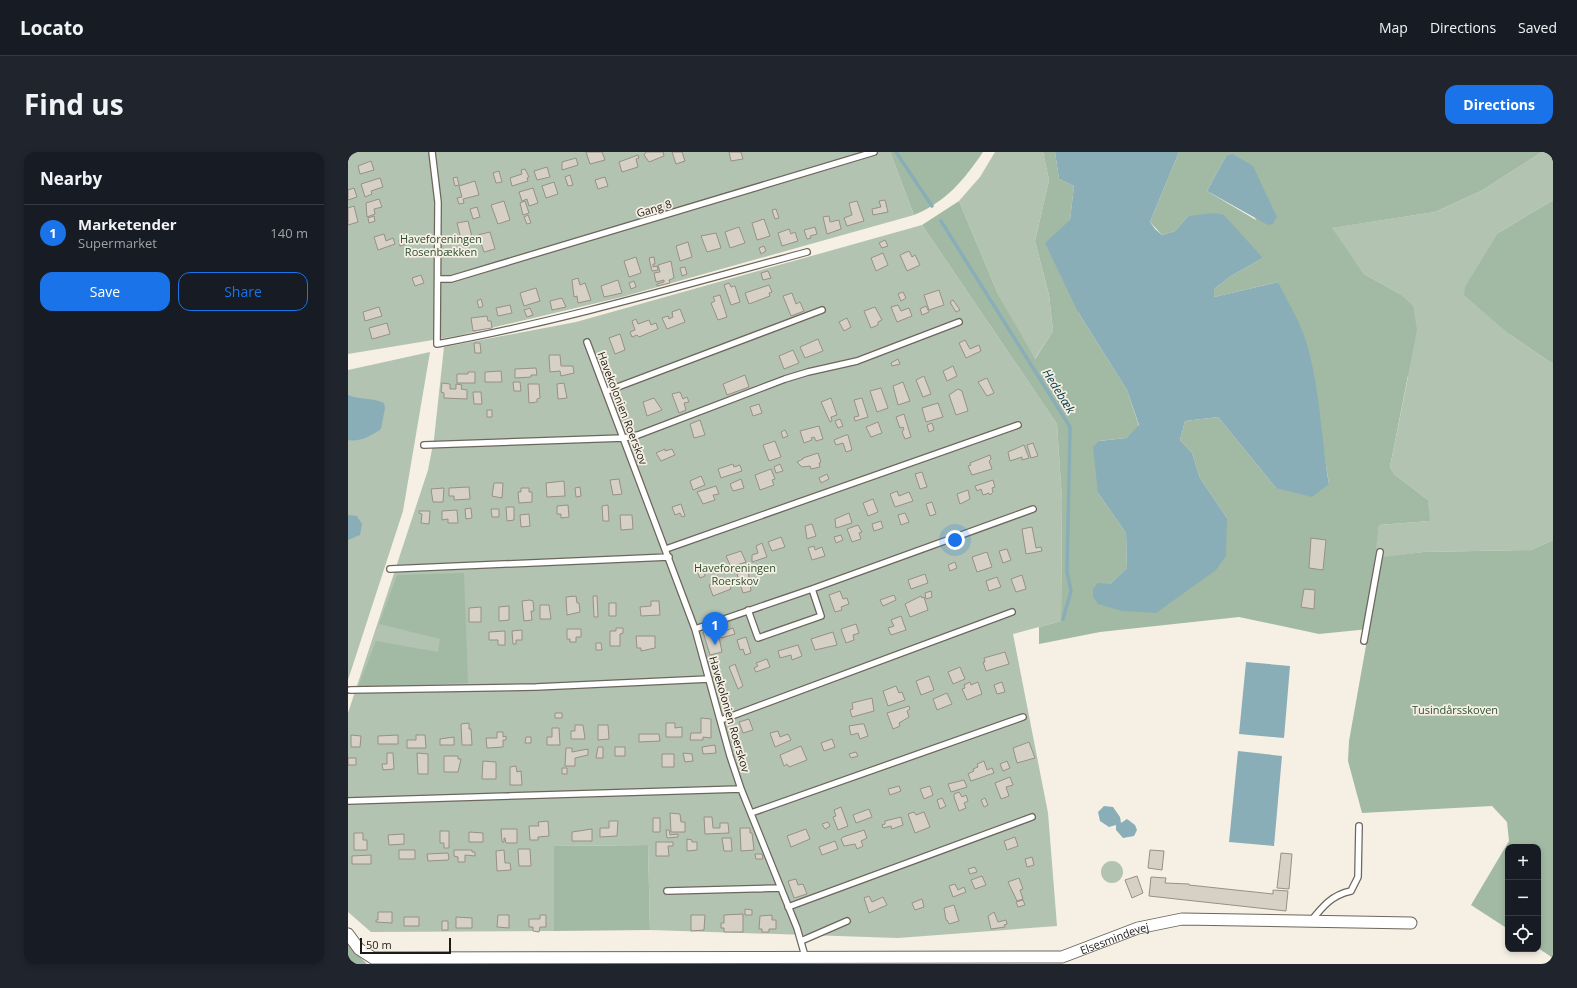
<!DOCTYPE html>
<html lang="en">
<head>
<meta charset="utf-8">
<style>
  body { margin:0; font-family:"Open Sans",sans-serif; background:#20242c; color:#f1f3f6 }
  .controls { position:absolute; right:12px; bottom:12px; display:grid; overflow:hidden; border-radius:8px; box-shadow:0 2px 6px #0003 }
  .controls button { width:36px; height:36px; display:grid; place-items:center; padding:0; border:0; border-bottom:1px solid #363941; background:#171b24; color:#f1f3f6; font:20px sans-serif }
  .scale { position:absolute; left:12px; bottom:10px; width:91px; box-sizing:border-box; padding-left:4px; border:2px solid #1e1b17; border-top:0; font-size:11px; line-height:14px; white-space:nowrap; color:#1e1b17; -webkit-text-stroke:3px #f6efe4; paint-order:stroke }
  .you { position:absolute; left:607px; top:388px; width:14px; height:14px; margin:-10px; border:3px solid #fff; border-radius:50%; background:#1a73e8; box-shadow:0 0 0 6px #1a73e833 }
  .badge { display:grid; place-items:center; width:26px; height:26px; border-radius:50%; background:#1a73e8; color:#fff; font-size:13px; font-weight:700 }
  .pin { position:absolute; translate:-50% -33px; filter:drop-shadow(0 1px 2px #0008) }
  .pin::after { content:''; position:absolute; top:21px; width:14px; height:12px; background:inherit; clip-path:polygon(0 0,100% 0,50% 100%) }
  .list { margin:0; padding:0; list-style:none }
  h2 { display:flex; justify-content:space-between; align-items:center; height:52px; margin:0; padding:0 16px; font-size:17px }
  h2 small { font-size:13px; font-weight:400; color:#9ea1a6 }
  .list li { display:grid; grid-template-columns:26px 1fr auto; gap:12px; align-items:center; box-sizing:border-box; height:56px; padding:0 16px; border-top:1px solid #363941 }
  .list b { display:block; font-size:15px; white-space:nowrap }
  .list p { margin:0; font-size:13px; white-space:nowrap; color:#9ea1a6 }
  .list em { font-size:13px; font-style:normal; color:#9ea1a6 }
  .actions { display:flex; gap:8px; padding:12px 16px }
  .actions a { flex:1; padding:9px 0; border:1px solid #1a73e8; border-radius:12px; text-align:center; font-size:14px; color:#1a73e8 }
  .actions .main { background:#1a73e8; color:#fff }
  .icon { flex:none; width:22px; height:22px; fill:none; stroke:currentColor; stroke-width:2; stroke-linecap:round; stroke-linejoin:round }
  .map { position:relative; flex:none; width:1205px; height:812px; overflow:hidden; border-radius:12px }
  header { display:flex; align-items:center; gap:24px; box-sizing:border-box; height:56px; padding:0 20px; background:#171b24; border-bottom:1px solid #363941 }
  header strong { font-size:19px }
  nav { display:flex; gap:22px; margin-inline-start:auto; font-size:14px }
  .intro { display:flex; align-items:center; justify-content:space-between; box-sizing:border-box; height:96px; padding:0 24px }
  h1 { margin:0; font-size:28px }
  .button { padding:10px 18px; border-radius:12px; background:#1a73e8; color:#fff; font-size:14px; font-weight:700 }
  main { display:flex; gap:24px; padding:0 24px }
  aside { flex:1; background:#171b24; border-radius:12px; box-shadow:0 2px 6px #0003 }
  .map>svg:first-child { display:block }
  .green { fill:#b2c3b2 }
  .forest { fill:#a2baa3; fill-rule:evenodd }
  .water { fill:#8aaeb7 }
  .lines { fill:none; stroke-linecap:round; stroke-linejoin:round }
  .stream { stroke:#8aaeb7; stroke-width:3.5 }
  .building { fill:#d7d0c5; stroke:#979086 }
  .lane-casing { stroke:#6c665c; stroke-width:8 }
  .street-casing { stroke:#6c665c; stroke-width:13 }
  .lane { stroke:#fff; stroke-width:5.5 }
  .street { stroke:#fff; stroke-width:11 }
  .labels { text-anchor:middle; dominant-baseline:central; stroke-width:3.5; stroke-linejoin:round; paint-order:stroke }
  .street-label { font-size:11px; fill:#1e1b17; stroke:#f6efe4 }
  .park-label { font-size:11px; fill:#2a502e; stroke:#f6efe4 }
  .water-label { font-size:12px; font-style:italic; fill:#07404b; stroke:#f6efe4 }
</style>
</head>
<body>
<header>
<strong>Locato</strong>
<nav><a>Map</a><a>Directions</a><a>Saved</a></nav>
</header>
<div class="intro"><h1>Find us</h1><a class="button">Directions</a></div>
<main>
<aside>
<h2>Nearby<small></small></h2>
<ul class="list">
<li><span class="badge">1</span><div><b>Marketender</b><p>Supermarket</p></div><em>140 m</em></li>
</ul>
<div class="actions"><a class="main">Save</a><a>Share</a></div>
</aside>
<div class="map">
<svg width="1205" height="812" viewBox="0 0 1205 812">
  <rect width="100%" height="100%" fill="#f6efe4"/>
  <path class="green" d="M0 0H542L566 63 274 145 109 184 0 202Z
    M647 0H695L701 28 687 89 701 143 705 179 686 208 650 142 611 49 632 25Z
    M1194 0H1205V48L1150 81 1161 182 1205 212V388L1183 398 1075 400 1026 407 1031 373 1081 369 1080 348 1046 322 1042 315 1060 225 1052 142 1016 122 983 76 1087 60 1133 39Z
    M574 73 709 272 714 349 713 469 665 482 700 661 709 774 550 786 302 778 300 693 206 694V779L23 780 0 760V561L80 318 86 287 96 195 228 170Z
    M82 200 55 359 0 528V218Z
    M753 720a11 11 0 1 1 22 0a11 11 0 1 1-22 0Z"/>
  <path class="forest" d="M542 0H635C616 28 598 50 566 63Z
    M695 0H707L711 27 726 34 722 68 730 160 779 238 791 274 778 286 751 289 750 341 778 381 779 416 762 432 745 445 879 366 852 326 844 301 832 288 837 269 870 265 928 336 981 332 974 289 930 130 866 145V137L883 124 915 106 840 64 827 79 814 83 802 70 831 0H1194L1133 39 1087 60 984 76 1016 122 1052 142 1065 154 1069 178 1042 315 1046 322 1080 348 1082 369 1031 373 1027 406 1075 400 1183 398 1205 388V806L1190 796V695H1160V777L1123 753 1161 689 1159 670 1144 654 1014 661 1000 609 1001 589 1021 477 971 482 891 465 752 480 691 492V475L713 469 714 349 709 272 574 73 611 49 650 142 687 207 705 179 701 143 687 89 701 28ZM878 4 908 68 859 39Z
    M1205 48V212L1161 182 1116 143 1117 135 1150 81Z
    M116 421 120 531 10 535 28 489 90 500 92 487 31 472 49 423Z
    M300 693 302 778 206 779V694Z
    M0 793 19 812H0Z"/>
  <path class="water" d="M707 0H831L802 70 807 77 814 83 827 79 840 64 866 61 876 63 915 106 883 124 866 137V145L930 130C939 149 952 169 958 189 972 235 973 285 981 332L964 345 928 336 870 265 837 269 832 288 844 301 852 326 879 366 878 404 868 418 808 461 774 459 750 452 745 445V437L750 431 762 432 779 416 778 381 750 341 745 295 751 289 778 286 791 273 779 238 730 160 697 91 722 68 726 34 711 27Z
    M885 2 905 14 929 65 925 72 920 73 859 39 878 4Z
    M0 243C11 248 24 245 36 251L37 256 33 277C23 284 12 290 0 288Z
    M0 363 9 364 14 372 12 383 0 388Z
    M898 510 942 514 936 586 891 582Z
    M890 599 934 604 926 694 881 690Z
    M756 654 765 655 772 665 773 671 779 667 787 673 789 678 786 684 775 686 768 678V673L761 675 752 669 750 660Z"/>
  <g class="lines">
    <path class="stream" d="M548 0 584 54
      M593 69 722 275 719 420 723 439 715 467"/>
  </g>
  <path class="building" d="M238 0H254L257 8 242 12Z
    M315 0 316 4 301 10 296 3 298 0Z
    M324 0H334L337 9 328 12Z
    M381 0H393L395 7 383 9Z
    M290 3 291 6 288 7 290 15 274 20 271 10Z
    M228 6 230 13 214 18V10Z
    M23 9 26 18 12 22 10 14Z
    M199 15 202 25 189 28 186 19Z
    M177 17 181 25 179 26 180 29 164 34 162 26 174 22 173 18Z
    M151 19 154 30 148 31 145 21Z
    M222 23 225 33 220 34 217 25Z
    M109 25 111 33 107 34 105 26Z
    M257 25 260 34 250 37 247 28Z
    M32 26 35 35 23 39 24 42 17 45 13 32Z
    M127 29 131 43 115 47 116 51 111 52 109 46 114 45 111 34Z
    M206 30 210 42 198 46 194 34Z
    M6 36 9 45 0 48V38Z
    M185 36 190 51 181 54 179 47 174 49 171 40Z
    M31 47 34 55 26 57 27 62 19 65 18 51Z
    M537 48 540 60 525 63 524 57 533 55 531 49Z
    M156 49 162 68 150 72 143 53Z
    M177 49 181 61 175 63 172 51Z
    M509 49 516 69 499 74 496 66 504 63 501 51Z
    M6 54 10 70 0 73V56Z
    M129 55 132 65 125 67 122 57Z
    M428 57 431 66 427 67 424 58Z
    M180 63 183 71 179 72 176 65Z
    M26 64 27 69 21 71 20 66Z
    M481 64 482 70 491 68 493 77 479 82 475 65Z
    M416 67 422 84 409 88 404 71Z
    M120 69 125 89 114 91 109 71Z
    M391 75 397 91 382 96 377 80Z
    M467 75 469 82 462 84 463 86 459 87 456 78Z
    M441 77 443 82 447 80 450 89 434 94 430 81Z
    M142 80 147 97 136 100 130 83Z
    M368 81 373 96 359 100 353 84Z
    M36 82 38 89 45 86 47 92 30 98 26 85Z
    M56 86 58 92 52 94 51 88Z
    M537 88 540 94 534 96 531 91Z
    M340 90 344 105 332 109 328 94Z
    M416 94 418 99 413 102 411 96Z
    M561 99 564 105 567 103 572 113 559 119 552 103Z
    M535 101 540 113 528 119 523 106Z
    M288 105 293 121 281 125 276 109Z
    M306 105 307 112H305V115L309 114 310 118 304 119 301 106Z
    M323 109 326 126 321 128 322 131 309 134V132L316 130V128L308 130 306 121 312 120 310 113Z
    M337 115 339 122 334 124 332 116Z
    M420 119 423 126 415 128 413 121Z
    M73 123 76 131 67 134 64 126Z
    M230 126 232 133 237 131 243 148 230 151 229 144 226 145 224 128Z
    M270 128 274 141 256 145 253 134Z
    M286 129 288 135 283 137 281 131Z
    M381 131 383 135 387 134 392 150 383 153 376 133Z
    M421 133 424 140 421 141 422 144 401 152 397 141Z
    M188 136 192 149 176 154 172 141Z
    M591 138 596 153 581 158 576 143Z
    M555 140 558 146 553 149 550 142Z
    M444 141 448 152 452 150 456 159 443 164 435 144Z
    M372 143 379 165 370 168 363 151 367 149 365 145Z
    M214 146 218 155 204 158 202 149Z
    M133 147 135 154 131 156 129 149Z
    M605 148 612 158 608 160 602 150Z
    M162 153 164 161 150 164 148 156Z
    M550 153 553 159 561 156 564 164 549 170 543 155Z
    M578 154 581 160 574 163 572 157Z
    M31 155 34 164 17 169 15 160Z
    M527 155 534 168 530 170V173L523 176 516 159Z
    M182 156 185 163 179 165 176 158Z
    M332 157 337 170 319 177 314 166 320 164 321 167 325 165 324 160Z
    M139 164 140 169H143L144 176 125 179 123 166Z
    M499 166 503 175 496 179 491 170Z
    M288 167 290 172 301 168 303 173 308 171 310 177 291 185 289 183 284 185 282 180 287 178 284 169Z
    M39 171 42 182 24 187 21 176Z
    M272 182 277 198 267 202 261 186Z
    M470 187 475 199 457 206 452 195Z
    M617 188 622 197 631 193 633 199 618 206 611 191Z
    M126 191H132L133 201H127Z
    M445 198 451 211 436 217 431 204Z
    M201 203H212L213 214H225L226 221 213 224 212 219 202 220Z
    M550 207 552 212 544 214 543 211Z
    M605 214 609 224 599 229 595 219Z
    M188 216 189 223H183V225L167 226V217Z
    M153 219 154 230H137V220Z
    M120 220H127V231H109V222H120Z
    M397 223 401 235 379 243 375 232Z
    M576 224 583 242 575 245 568 228Z
    M639 226 646 241 639 244 630 230Z
    M165 230H172L173 239H166Z
    M555 230 562 249 550 253 545 234Z
    M94 231 102 232V237H108V232L114 233 113 237 119 238V247L96 246V241L93 240Z
    M216 231 219 246 210 247 209 232Z
    M180 232H191L192 246 189 247V250L181 251Z
    M533 236 540 256 529 260 522 239Z
    M610 237 614 239 620 259 608 263 601 243Z
    M125 240H133L134 252H126Z
    M332 240 335 247 339 245 341 250 336 251 338 258 331 261 324 242Z
    M306 246 314 258 299 264 295 250Z
    M483 246 489 263 483 265 484 269 482 270 473 250Z
    M514 246 520 265 507 269 506 265 511 264 506 248Z
    M590 251 595 265 578 270 574 256Z
    M411 252 414 261 405 264 402 255Z
    M139 258H144V265H139Z
    M556 262 563 285 557 287 554 280 556 277 555 275 552 276 548 265Z
    M492 267 495 274 490 276 487 269Z
    M352 268 357 283 346 286 342 272Z
    M530 270 534 281 523 285 518 275Z
    M584 271 586 278 581 280 579 273Z
    M471 274 475 287 468 289 466 285 463 286 464 288 456 291 452 279Z
    M437 278 440 284 435 286 433 280Z
    M498 283H500L504 298 498 300 495 291 488 293 486 288Z
    M427 289 433 305 421 309 415 293Z
    M685 291 690 304 683 306 679 293Z
    M676 293 681 306 674 308V305L662 309 660 300Z
    M317 297V299L324 297 327 303 313 309 308 301Z
    M470 301 473 310 471 311 472 315 463 317 462 314 454 315 449 310 455 307V306Z
    M642 303 643 307 641 309 644 317 624 323 620 314 623 313 622 311Z
    M385 312 386 315 392 313 394 319 373 326 370 317Z
    M432 312 435 319 428 321 426 315Z
    M423 317 427 327 424 328 426 333 412 338 407 323Z
    M574 320 579 335 572 337 567 322Z
    M479 322 481 327 473 331 471 326Z
    M353 324 357 333 345 338 342 329Z
    M271 327 274 342 265 343 262 328Z
    M393 327 396 336 385 339 382 332Z
    M645 328 647 335 644 336 645 340 642 343 641 341 635 343 633 337 629 339 627 334Z
    M216 329 217 344 199 345 198 331Z
    M146 331H155L154 346 144 344Z
    M368 334 371 342 365 343 367 348 355 352 349 340Z
    M121 335 122 347 106 348V344H101V336Z
    M232 335 233 344 228 345 227 336Z
    M96 336 95 350H85L83 337Z
    M173 336H181V340H184V350L171 351 170 340H173Z
    M620 338 622 347 612 352 609 342Z
    M549 339 551 344 561 340 565 349 547 355 542 342Z
    M525 347 530 360 520 364 515 351Z
    M584 350 588 362 582 364 578 352Z
    M333 352 337 364 334 365 332 361 327 363 324 355Z
    M220 353 221 365 213 366V362H209V354Z
    M260 353 261 369H255L254 354Z
    M158 355H166V368L159 369Z
    M123 356 124 366 118 367 117 357Z
    M143 357H151V365H144Z
    M109 358 110 371H100V367L94 368V359Z
    M71 359H82L81 372 73 371 74 362 71 361Z
    M501 361 504 371 488 376 487 367Z
    M557 361 561 370 553 373 550 363Z
    M181 362 182 374 173 375 172 363Z
    M272 363H284L285 377 273 378Z
    M533 369 535 376 526 379 524 372Z
    M464 372 468 384 459 387 457 374Z
    M510 373 514 380 511 381 513 387 504 390 499 377Z
    M684 375 688 396 693 395 694 399 678 402 674 377Z
    M493 383 495 388 488 391 486 385Z
    M433 385 437 395 424 399 420 390Z
    M963 386 978 388 975 418 961 416Z
    M414 391 419 405 404 410V403L410 401 408 394Z
    M466 394 467 398 474 395 477 404 464 408 460 396Z
    M659 397 663 408 655 411 651 399Z
    M393 399 398 410 383 415 378 404Z
    M639 400 644 415 629 420 624 405Z
    M607 410 609 416 602 419 600 413Z
    M355 416 357 424 352 426 349 419Z
    M400 418 403 439 395 441 389 422Z
    M577 422 580 431 563 437 560 428Z
    M674 423 678 437 668 440 663 427Z
    M649 425 653 435 641 439 638 429Z
    M380 427 383 437 365 444 361 433Z
    M956 437 967 438 966 457 953 455Z
    M492 439 495 447 499 446 501 452 493 455 494 458 487 460 481 443Z
    M583 439 584 445 578 447 577 441Z
    M546 443 548 448 535 454 532 448Z
    M228 444 229 451H231L232 460 219 463 218 445Z
    M245 444H249L250 465H246Z
    M573 444 574 446 576 445 580 458 562 465 557 452Z
    M182 448 185 449 186 459H183L184 468 176 469 174 449Z
    M303 449H311L312 463 293 464 292 455 303 454Z
    M261 451H268V464H261Z
    M192 453H201L203 467H192Z
    M161 454V468L151 469V455Z
    M133 455V470H121V456Z
    M553 464 558 478 543 483 540 476 546 474 543 468Z
    M508 472 511 481 505 483 506 488 498 491 493 477Z
    M268 476H275V481L272 482V494H262V479H268Z
    M385 476 387 482 373 486 371 481Z
    M219 477H233V485H228V490H222V487H219Z
    M366 477 369 486 371 485 374 500 362 503 355 480Z
    M174 478V488H168V492H165L164 479Z
    M157 479V493H150V488H141V480Z
    M485 480 489 493 467 498 463 487Z
    M288 484H307V496L293 499V496H289Z
    M398 485 403 501 397 503 395 497 392 498 389 488Z
    M248 491H253L254 498H248Z
    M450 493 454 504 444 508 443 503 432 506 430 499Z
    M657 500 661 512 638 519 635 510H637L636 506Z
    M419 507 422 515 408 520 406 516 410 514 408 511Z
    M387 512 395 534 390 537 381 515Z
    M612 515 617 527 605 532 600 520Z
    M581 524 586 538 573 543 568 529Z
    M622 530 623 533 630 530 634 542 619 548 614 537 617 536 616 533Z
    M654 530 657 540 649 542 646 533Z
    M548 534 551 541 554 540 557 548 540 554 535 539Z
    M599 541 604 552 589 558 585 547Z
    M524 546 526 559 504 565 502 558 505 557 504 551Z
    M561 554 562 557 559 559 561 565 551 571 552 574 545 577 539 561Z
    M207 561H214V566H207Z
    M353 566 363 567V586L355 585V588H342L343 581H353Z
    M401 567 405 578 395 581 391 570Z
    M121 571V577H123L124 593H114L113 572Z
    M318 571H327V576L334 575V585H318Z
    M513 572H516L520 584 512 587 510 581 503 583 501 574Z
    M227 573H235L237 587H223V579H227Z
    M250 573H260L261 587 250 588Z
    M204 576H211L212 593H199V585H204Z
    M430 579 432 585 440 582 443 588 427 595 422 581Z
    M149 580H155V585L158 584V588H155V595L139 596 138 586H149Z
    M291 582H311L312 589 291 590Z
    M3 583 13 584 12 595H3Z
    M50 583V592H30V584Z
    M68 583H77L78 596H59V588H68Z
    M106 585V593H92V587Z
    M178 585H183V591H177Z
    M484 587 487 595 476 599 473 591Z
    M681 590 687 606 669 611 665 596Z
    M367 593 368 601 355 602 354 595Z
    M453 594 459 608 441 615 439 612 436 614 432 603Z
    M250 595H255V606H248Z
    M267 595H277V604H267Z
    M218 596H224V600L240 597V603L227 606V614H217Z
    M508 600 510 604 503 606 501 602Z
    M39 601H45L46 617 35 618 34 612H39Z
    M69 601 80 602V622H70Z
    M335 601 344 602 345 609 337 610Z
    M314 602H326V615H314Z
    M96 604H110V607H113L110 620H96Z
    M0 606H8V613H0Z
    M135 609 148 610V627H134Z
    M636 609 639 618 644 616 646 621 623 629 620 622 626 619 625 617 630 615 629 612Z
    M659 609 662 616 655 619 652 612Z
    M168 614 169 620 173 619 174 633H162V615Z
    M214 616H219V622H214Z
    M662 625 665 633 658 635 661 644 653 647 647 631Z
    M616 628 619 635 603 640 600 632Z
    M551 634 553 639 542 643 540 637Z
    M582 634 585 643 576 647 572 637Z
    M611 640 614 645 618 643 620 649 616 651 618 656 611 659 606 645V642Z
    M594 646 598 654 592 657 589 648Z
    M637 646 640 653 636 655 633 648Z
    M493 655 500 674 490 678 485 665 488 664 486 658Z
    M521 657 524 665 508 671 505 663Z
    M566 660 568 663 576 660 582 675 567 681 560 662Z
    M322 661 332 662 333 670H337V680H323Z
    M356 665H364L365 676H372V671H380L381 681 357 682Z
    M553 665 555 673 544 677 543 674 535 676 534 673 537 672V669Z
    M305 666H312V680H305Z
    M200 669 201 684 190 685V688H182L181 674H191L190 670Z
    M261 669H270L269 684 252 685V676H261Z
    M480 670 482 674 477 677 474 672Z
    M392 676H402V681H404L406 698 393 699Z
    M153 677H169V691H158L157 686H156V690H154Z
    M244 677V689H224V680Z
    M458 677 462 687 443 695 439 684Z
    M318 678H321L322 683 330 682V685L319 686Z
    M516 678 519 686 513 689 515 694 509 697 507 692 496 694 493 687 495 685Z
    M92 679H101V696H96V691H92Z
    M121 680 135 681V690H121Z
    M6 681H15V688H19V698H6Z
    M56 682V692L41 693 40 683Z
    M667 685 670 694 659 698 656 689Z
    M374 686H383L384 699H376Z
    M339 687 344 688V690H349V698L339 699Z
    M487 689 490 697 474 703 471 695Z
    M308 690H325V694H320L321 704H308Z
    M170 697H182L183 714H171Z
    M51 698H67V707H51Z
    M106 698H124V700H127V704L117 703V710H110V705L106 704Z
    M156 698 157 711H162L163 718 149 719 148 699Z
    M802 698 816 699 814 718 800 716Z
    M100 701 101 707 100 708 80 709 79 702Z
    M933 701 944 702 941 737 929 736Z
    M407 702H414L415 707H408Z
    M23 703V712H4V704Z
    M684 705 686 713 679 715 677 707Z
    M627 715 629 720 622 722 620 717Z
    M634 724 638 733 627 737 623 728Z
    M789 724 795 741 784 746 777 728Z
    M803 725 818 726 817 731 841 732V733L925 742V738L940 739 938 759 801 744Z
    M671 726 675 737 672 738 675 747 669 749 660 730Z
    M448 727 450 733 455 732 459 742 446 746 440 729Z
    M607 732 610 738 616 735 618 740 605 745 601 734Z
    M521 744 524 750 535 745 539 753 521 761 516 746Z
    M574 747 576 755 567 758 564 751Z
    M675 748 677 753 670 755 668 750Z
    M606 753 611 769 601 772 599 768H598L596 756Z
    M397 757 404 758V763H397Z
    M30 760H44V771L28 770V768H30Z
    M646 760 650 770 658 768 659 772 656 773 657 775 643 777 640 764Z
    M395 762V780H376V776H373V771H376V763Z
    M150 763H161V776L149 775Z
    M192 763H198V775H192L191 780 185 779V775H181V767H192Z
    M343 763H357L356 778 343 779Z
    M424 763V768H428V777H421V780H414V777H411L412 764Z
    M56 765H71V774H56Z
    M108 765 124 766V776H108Z
    M94 769H100V778H94Z"/>
  <g class="lines">
    <defs>
      <path id="lane" d="M84 0 90 50 89 192C214 169 336 133 459 100
        M90 127H103L526 0
        M239 190 347 477 382 604 393 637 449 776 457 804
        M259 239 474 158
        M76 293 276 286 290 283 437 227 460 220 509 209 611 170
        M318 397 670 273
        M42 417 321 405
        M400 458 410 486 473 464 464 437
        M347 477 464 437 685 357
        M1016 489 1032 400
        M2 538 188 535 361 527
        M373 568 664 460
        M0 649 393 637
        M403 661 675 565
        M319 739 433 736
        M440 755 684 665
        M963 769C975 754 984 743 1003 739L1010 725 1011 674
        M453 789 499 769"/>
      <g id="street">
        <path id="s1" d="M0 782 11 797 25 806 714 805 790 776 834 767 1063 771"/>
      </g>
    </defs>
    <use href="#lane" class="lane-casing"/>
    <use href="#street" class="street-casing"/>
    <use href="#lane" class="lane"/>
    <use href="#street" class="street"/>
  </g>
  <g class="labels">
    <g class="street-label">
      <text transform="translate(306 56) rotate(-17)">Gang 8</text>
      <text transform="translate(275 256) rotate(69)">Havekolonien Roerskov</text>
      <text transform="translate(382 562) rotate(74)">Havekolonien Roerskov</text>
      <text stroke="none"><textPath href="#s1" startOffset="780">Elsesmindevej</textPath></text>
    </g>
    <g class="park-label">
      <text x="93" y="86">Haveforeningen<tspan x="93" dy="13">Rosenbækken</tspan></text>
      <text x="387" y="415">Haveforeningen<tspan x="387" dy="13">Roerskov</tspan></text>
      <text x="1107" y="557">Tusindårsskoven</text>
    </g>
    <g class="water-label">
      <text transform="translate(711 239) rotate(58)">Hedebæk</text>
    </g>
  </g>
</svg>
<div class="controls">
<button>+</button>
<button>−</button>
<button><svg class="icon" aria-label="locate" viewBox="0 0 24 24"><circle cx="12" cy="12" r="6"/><path d="M12 2v4M12 18v4M2 12h4M18 12h4"/></svg></button>
</div>
<div class="scale">50 m</div>
<div class="you"></div>
<div class="pin badge" style="left:367px;top:493px">1</div>
</div>
</main>
</body>
</html>
